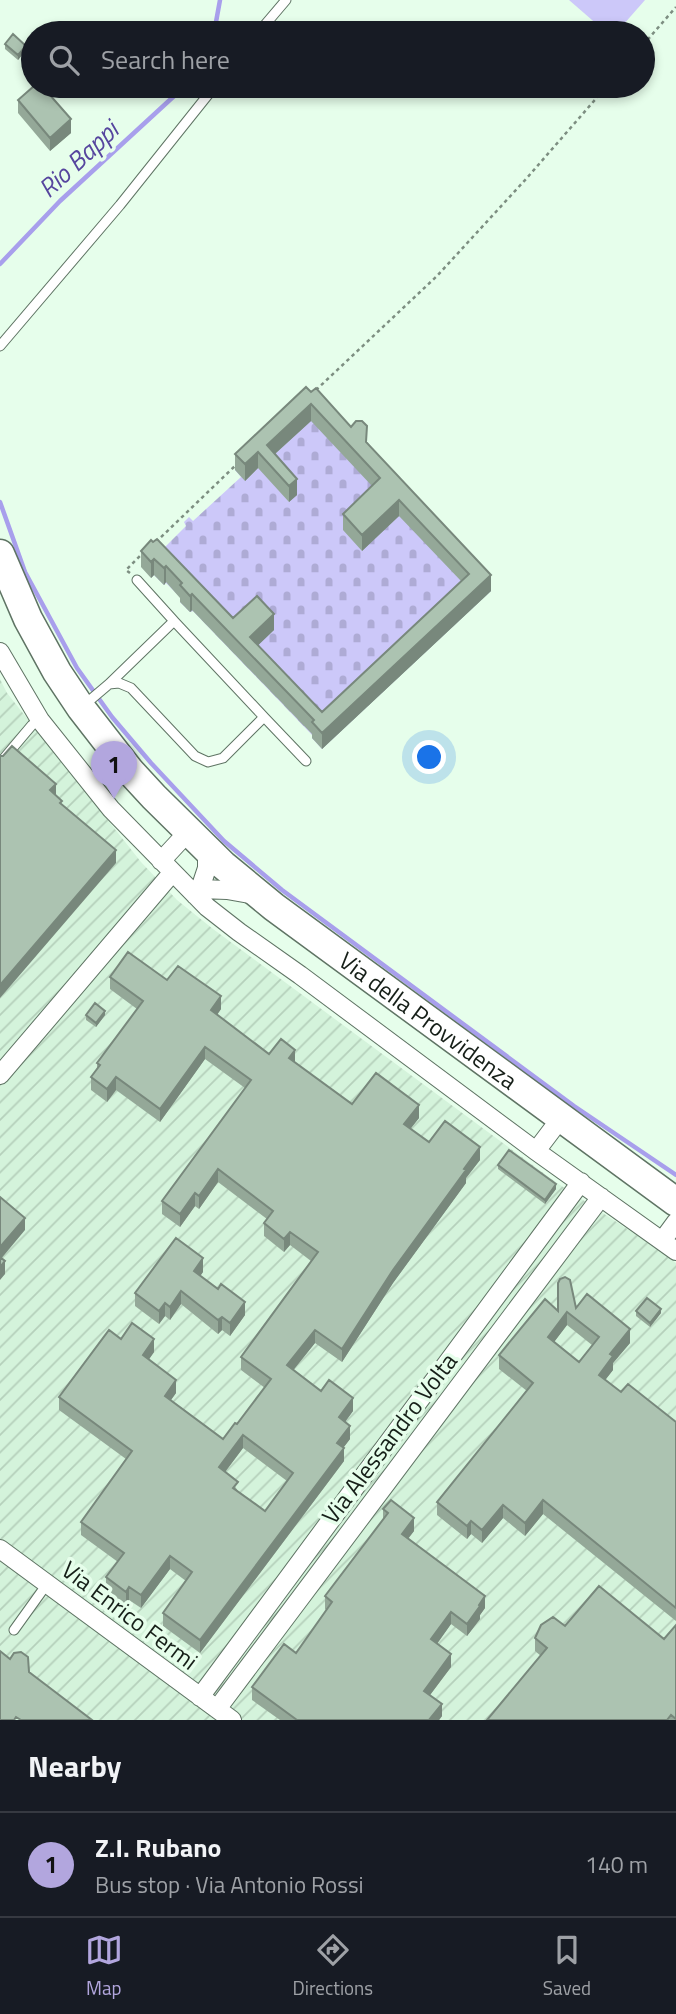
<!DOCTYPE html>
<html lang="en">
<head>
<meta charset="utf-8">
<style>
  body { margin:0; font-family:"Titillium Web",sans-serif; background:#242831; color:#f1f3f6 }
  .you { position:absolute; left:430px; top:758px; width:24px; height:24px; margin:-18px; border:5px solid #fff; border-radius:50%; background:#1a73e8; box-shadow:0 0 0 10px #1a73e833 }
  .badge { display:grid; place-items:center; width:46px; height:46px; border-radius:50%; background:#b2a6de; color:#111; font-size:23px; font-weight:700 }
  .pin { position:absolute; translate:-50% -58px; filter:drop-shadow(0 2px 4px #0008) }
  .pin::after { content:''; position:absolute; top:37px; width:24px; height:21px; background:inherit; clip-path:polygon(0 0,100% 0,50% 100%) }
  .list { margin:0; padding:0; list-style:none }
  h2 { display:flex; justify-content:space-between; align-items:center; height:91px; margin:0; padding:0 28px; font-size:30px }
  h2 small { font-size:23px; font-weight:400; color:#9ea1a6 }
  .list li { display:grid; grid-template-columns:46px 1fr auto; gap:21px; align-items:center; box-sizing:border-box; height:105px; padding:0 28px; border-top:2px solid #363941 }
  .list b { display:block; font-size:26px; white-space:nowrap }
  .list p { margin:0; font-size:23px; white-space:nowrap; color:#9ea1a6 }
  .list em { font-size:23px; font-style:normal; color:#9ea1a6 }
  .icon { flex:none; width:38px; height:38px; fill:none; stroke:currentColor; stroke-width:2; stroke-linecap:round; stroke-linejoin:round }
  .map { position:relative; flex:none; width:676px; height:1720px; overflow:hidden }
  .search { position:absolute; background:#171b24; box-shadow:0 4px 10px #0003; left:21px; right:21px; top:21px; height:77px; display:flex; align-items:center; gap:18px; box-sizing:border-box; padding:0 24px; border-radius:38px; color:#9ea1a6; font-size:26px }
  .sheet { height:196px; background:#171b24 }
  nav { display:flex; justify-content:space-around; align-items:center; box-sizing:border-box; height:98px; border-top:2px solid #363941; background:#171b24; font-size:19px; color:#9ea1a6 }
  nav a { display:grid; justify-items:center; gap:4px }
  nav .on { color:#b2a6de }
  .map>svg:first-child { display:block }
  .industrial { fill:url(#industrial-furrows) }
  .cemetery { fill:url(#cemetery-stones) }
  .garden { fill:#ccc8f9 }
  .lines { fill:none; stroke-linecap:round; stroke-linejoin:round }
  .stream { stroke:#a89fec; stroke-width:4.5 }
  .service-casing { stroke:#5f7464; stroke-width:11 }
  .minor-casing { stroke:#5f7464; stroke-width:20 }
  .primary-casing { stroke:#5f7464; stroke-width:31 }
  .path { stroke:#7d8e81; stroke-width:2.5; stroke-dasharray:3.5 3.5; stroke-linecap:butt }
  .service { stroke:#fff; stroke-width:9 }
  .minor { stroke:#fff; stroke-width:18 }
  .primary { stroke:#fff; stroke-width:28 }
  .wall { fill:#94a898; fill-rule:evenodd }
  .shaded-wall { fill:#78887c }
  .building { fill:#acc3b1; stroke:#78887c; stroke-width:2; fill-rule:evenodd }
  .labels { text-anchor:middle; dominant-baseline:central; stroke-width:7; stroke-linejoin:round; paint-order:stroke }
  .street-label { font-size:24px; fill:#161f18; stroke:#e6feeb }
  .water-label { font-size:26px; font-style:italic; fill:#56459e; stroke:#e6feeb }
</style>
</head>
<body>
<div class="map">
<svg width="676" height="1720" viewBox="0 0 676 1720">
  <defs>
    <pattern id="industrial-furrows" width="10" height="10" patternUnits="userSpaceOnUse" patternTransform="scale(1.75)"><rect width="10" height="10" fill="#d4f3db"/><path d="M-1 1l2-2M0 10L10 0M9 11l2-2" fill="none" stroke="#b5d0bb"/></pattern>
    <pattern id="cemetery-stones" width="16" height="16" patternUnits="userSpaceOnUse" patternTransform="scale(1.75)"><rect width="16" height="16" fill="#ccc8f9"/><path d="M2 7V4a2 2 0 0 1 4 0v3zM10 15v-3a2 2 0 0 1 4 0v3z" fill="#aeabd5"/></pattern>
  </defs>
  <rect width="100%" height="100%" fill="#e6feeb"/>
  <path class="industrial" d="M0 679 7 693 141 862 177 900 213 929 557 1183 638 1236 676 1263V1720H0Z"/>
  <path class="cemetery" d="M306 403 405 500 491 591 322 749 312 738 313 736 193 611 190 612 180 602 182 599 166 583 164 585 154 575 151 578 161 551 186 526 184 522 189 517 193 521 241 477 235 470Z"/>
  <path class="garden" d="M569 0H645L616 33H607Z"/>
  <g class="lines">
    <path class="stream" d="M214 33 220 0
      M0 264 60 201 185 86
      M0 502 25 572 77 668 112 717 151 763 224 841 282 890 574 1106 676 1175"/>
    <defs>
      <path id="service" d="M258 33 286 0
        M0 346 120 205 215 86
        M137 580 174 621
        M83 706 109 684 174 621 264 717 223 758 208 762 195 756 131 688 119 683 109 684
        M264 717 306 761
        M0 763 32 725 40 720
        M14 1630 47 1584"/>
      <path id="minor" d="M0 652 40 720 111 809 207 907 239 932 300 975 536 1151 676 1251
        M161 861 188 832
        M200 889 207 868V850
        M195 895 200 889 227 890 255 895
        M0 1075 172 873
        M536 1151 561 1118
        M662 1241 676 1222
        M0 1549 232 1720
        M200 1697 581 1182
        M217 1709 601 1197"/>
      <g id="primary">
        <path id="s1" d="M0 554 28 619 57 672 81 708 130 771 154 797 223 865 274 907 676 1202"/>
      </g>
    </defs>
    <use href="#service" class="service-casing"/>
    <use href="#minor" class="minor-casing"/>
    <use href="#primary" class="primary-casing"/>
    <path class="path" d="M643 45 676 7
      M316 390 437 276 526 179 607 86
      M156 542 237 464
      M130 573 126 570 143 553"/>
    <use href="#service" class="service"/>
    <use href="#minor" class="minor"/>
    <use href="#primary" class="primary"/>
  </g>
  <path class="wall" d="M5 44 26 50 18 60 5 49Z
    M18 100 71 133 50 151 18 113Z
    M306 387 351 427 367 442 491 591 322 749 312 738V734L192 610 190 612 180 602V598L166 582 164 585 154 575 151 578 141 567V551L151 540 233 618 274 630 258 645 322 712 461 581 399 516 362 551 343 530V514L372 486 311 421 275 454 297 495 289 502 258 468 245 481 235 470V454Z
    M110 977 167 980 221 1009 217 1015 269 1054 295 1063 352 1104 419 1118 410 1129 429 1142 480 1160 466 1178V1183L393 1283 342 1362 315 1343 293 1370 321 1391 353 1411 345 1422 350 1439 343 1448 344 1461 200 1653 163 1626V1613L186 1581 170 1569 141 1608 129 1600 126 1605 106 1590V1577L118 1562 81 1535V1522L126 1459 59 1410V1397L121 1339 154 1352 149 1359 176 1393 171 1400 223 1439 237 1424 265 1388 241 1370V1357L311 1261 290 1245 284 1252 264 1236V1223L267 1219 218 1182 199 1209 195 1206 180 1227 162 1214V1201L245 1088 205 1059 160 1122 116 1090 107 1102 91 1090V1077L97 1069V1063L137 1009 110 989ZM243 1448 287 1481 265 1511 238 1491 225 1472Z
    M86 1015H105L96 1027 86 1020Z
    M498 1165 556 1189 545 1204 498 1169Z
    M203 1272 200 1276 245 1315 230 1336 222 1330 218 1334 181 1304 170 1320 165 1316 159 1324 135 1306V1293Z
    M576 1308 630 1343 613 1363V1370L605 1380 621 1392 676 1422V1621L543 1514 525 1536 503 1518 482 1543 471 1534 467 1539 437 1515V1502L527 1391 499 1369V1355L558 1311ZM567 1325 592 1345 579 1362 554 1342Z
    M636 1311 661 1313 650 1327 636 1316Z
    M383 1509 414 1531 408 1539 485 1608 480 1615V1619L467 1636 451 1624 437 1644 451 1667 430 1695 442 1716 439 1720H280L252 1700V1687L296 1653 326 1610 325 1609V1596L383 1520Z
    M676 1625V1720H487L541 1656 535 1651V1638L565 1626 664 1639Z"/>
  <path class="shaded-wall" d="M26 46V50L18 60V55Z
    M71 119V133L50 151V138Z
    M311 404V421L267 461V445Z
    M258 452V468L245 481V464Z
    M297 479V495L289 502V486Z
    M399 500V516L362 551V535Z
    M154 559V575L151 578V562Z
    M166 566V582L164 585V568Z
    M491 575V591L322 749V733Z
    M192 594V610L190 612V596Z
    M274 614V630L250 653V637Z
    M56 784V797L50 790Z
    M116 850V863L0 998V985Z
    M221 996V1009L211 1023V1010Z
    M105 1011V1015L96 1027V1023Z
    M205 1047V1059L160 1122V1109Z
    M295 1050V1063L289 1058Z
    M116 1077V1090L107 1102V1089Z
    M419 1105V1118L404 1137V1124Z
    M480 1147V1160L466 1178V1183L393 1283 342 1362V1349L393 1270Z
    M218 1169V1182L199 1209V1196Z
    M556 1184V1189L545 1204V1200Z
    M195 1193V1206L180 1227V1214Z
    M25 1218V1230L0 1260V1247Z
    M290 1232V1245L284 1252V1239Z
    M203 1258V1272L194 1285V1271Z
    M5 1261V1274L0 1280V1267Z
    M181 1291V1304L170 1320V1307Z
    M245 1302V1315L230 1336V1323Z
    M165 1303V1316L159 1324V1311Z
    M661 1309V1313L650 1327V1323Z
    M567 1312V1325L548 1350V1337Z
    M222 1317V1330L218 1334V1320Z
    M630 1329V1343L613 1363V1370L599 1388V1375L610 1354Z
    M315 1330V1343L287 1378V1365Z
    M154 1339V1352L143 1368V1355Z
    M176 1380V1393L165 1408V1396Z
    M353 1398V1411L339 1430V1417Z
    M350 1426V1439L337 1456V1443Z
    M243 1435V1448L219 1480V1467Z
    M344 1448V1461L200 1653V1640Z
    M543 1500V1514L525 1536V1523Z
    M503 1505V1518L482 1543V1530Z
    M414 1518V1531L402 1546V1534Z
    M471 1521V1534L467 1539V1526Z
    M170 1556V1569L141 1608V1595Z
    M129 1587V1600L126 1605V1592Z
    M485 1596V1608L480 1615V1619L467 1636V1624Z
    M451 1612V1624L431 1652V1639Z
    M451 1654V1667L424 1703V1691Z
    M442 1704V1716L439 1720H429Z"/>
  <path class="building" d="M13 34 26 46 18 55 5 44Z
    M34 86H42L71 119 50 138 18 100Z
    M306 387 311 392 316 388 351 427 356 421H362L367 426 366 442 491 575 322 733 312 722 314 720 192 594 190 596 180 585 182 583 166 566 164 568 154 559 151 562 141 551 151 540 153 542 157 539 233 618 257 596 274 614 250 637 322 712 469 574 399 500 362 535 343 514 380 478 311 404 267 445 297 479 289 486 258 452 245 464 235 454Z
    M12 746 56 784 50 790 62 801 60 803 116 850 0 985V756H3Z
    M128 952 167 980 178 966 221 996 211 1010 269 1054 281 1039 295 1050 289 1058 352 1104 376 1073 419 1105 404 1124 429 1142 445 1121 480 1147 464 1169 466 1170 393 1270 342 1349 315 1330 287 1365 321 1391 329 1380 353 1398 339 1417 350 1426 337 1443 344 1448 200 1640 163 1613 192 1572 170 1556 141 1595 129 1587 126 1592 106 1577 124 1553 81 1522 132 1451 59 1397 109 1330 121 1339 132 1323 154 1339 143 1355 176 1380 165 1396 223 1439 235 1423 237 1424 271 1379 241 1357 318 1252 290 1232 284 1239 264 1223 273 1211 218 1169 199 1196 195 1193 180 1214 162 1201 251 1080 205 1047 160 1109 116 1077 107 1089 91 1077 100 1065 97 1063 143 1001 110 977ZM243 1435 293 1473 265 1511 233 1488 238 1482 219 1467Z
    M95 1003 105 1011 96 1023 86 1015Z
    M509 1150 556 1184 545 1200 498 1165Z
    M0 1197 25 1218 0 1247Z
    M176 1238 203 1258 194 1271 218 1289 221 1284 245 1302 230 1323 222 1317 218 1320 181 1291 170 1307 165 1303 159 1311 135 1293Z
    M0 1257 5 1261 0 1267Z
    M565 1277 570 1280 576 1308 587 1294 630 1329 610 1354 613 1356 599 1375 621 1392 628 1384 676 1422V1608L543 1500 525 1523 503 1505 482 1530 471 1521 467 1526 437 1502 533 1383 499 1355 545 1299 558 1311V1283L560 1279ZM567 1312 599 1337 579 1362 548 1337Z
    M647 1298 661 1309 650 1323 636 1311Z
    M391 1500 414 1518 402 1534 485 1596 479 1605 480 1606 467 1624 451 1612 431 1639 451 1654 424 1691 442 1704 429 1720H297L252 1687 284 1644 296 1653 332 1602 325 1596 388 1513 383 1509Z
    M599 1586 664 1639 676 1625V1719L671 1715 667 1720H487L547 1648 535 1638 541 1625 553 1617 565 1626Z
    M0 1651 10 1659 14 1653 21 1652 28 1657 29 1672 92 1720H21L16 1717 14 1720H0Z"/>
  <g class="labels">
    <g class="street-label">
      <text stroke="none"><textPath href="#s1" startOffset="644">Via della Provvidenza</textPath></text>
      <text transform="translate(389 1438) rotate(-53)">Via Alessandro Volta</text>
      <text transform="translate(130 1615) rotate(37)">Via Enrico Fermi</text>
    </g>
    <g class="water-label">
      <text transform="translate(78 159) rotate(-43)">Rio Bappi</text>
    </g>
  </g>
</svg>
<div class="you"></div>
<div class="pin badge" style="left:114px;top:799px">1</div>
<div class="search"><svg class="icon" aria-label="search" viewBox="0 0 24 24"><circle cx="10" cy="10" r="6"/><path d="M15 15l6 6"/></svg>Search here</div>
</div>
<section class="sheet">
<h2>Nearby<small></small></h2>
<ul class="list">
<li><span class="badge">1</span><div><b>Z.I. Rubano</b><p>Bus stop · Via Antonio Rossi</p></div><em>140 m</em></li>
</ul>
</section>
<nav>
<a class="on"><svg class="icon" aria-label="map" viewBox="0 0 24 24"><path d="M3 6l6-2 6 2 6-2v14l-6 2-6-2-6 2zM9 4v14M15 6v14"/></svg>Map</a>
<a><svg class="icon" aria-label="directions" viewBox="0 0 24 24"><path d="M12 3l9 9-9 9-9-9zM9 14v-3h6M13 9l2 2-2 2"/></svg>Directions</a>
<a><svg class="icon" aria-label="saved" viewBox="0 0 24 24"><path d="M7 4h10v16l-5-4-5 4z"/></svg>Saved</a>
</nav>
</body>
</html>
